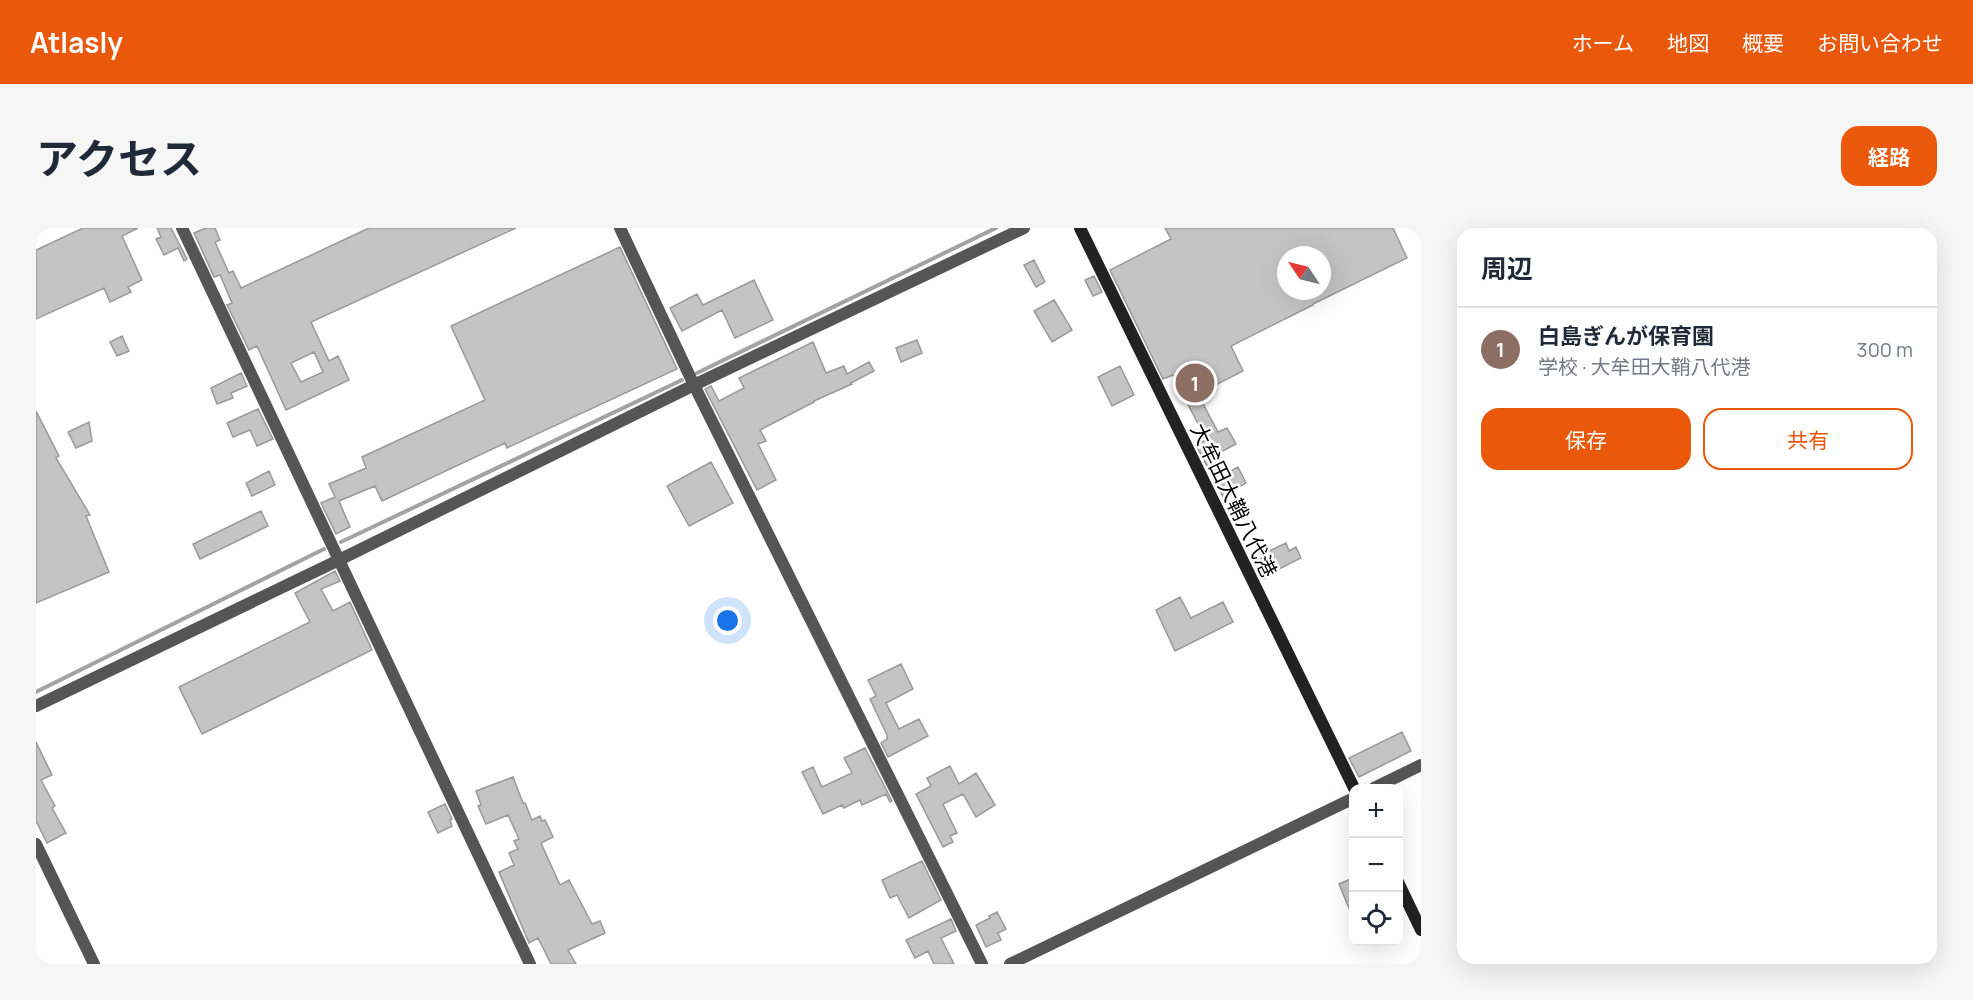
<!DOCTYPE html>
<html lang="ja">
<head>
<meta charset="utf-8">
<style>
  body { margin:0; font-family:Manrope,"Noto Sans JP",sans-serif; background:#f6f6f7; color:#1f2937 }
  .controls { position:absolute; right:18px; bottom:18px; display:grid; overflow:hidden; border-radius:12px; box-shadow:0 6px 24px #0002 }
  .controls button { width:54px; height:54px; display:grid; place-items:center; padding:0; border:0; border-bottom:2px solid #e0e1e3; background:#fff; color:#1f2937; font:30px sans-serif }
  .compass { position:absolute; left:1241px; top:18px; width:54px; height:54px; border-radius:50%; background:#fff; box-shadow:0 6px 24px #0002; rotate:305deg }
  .you { position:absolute; left:692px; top:393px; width:21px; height:21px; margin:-15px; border:4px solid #fff; border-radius:50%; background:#1a73e8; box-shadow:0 0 0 9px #1a73e833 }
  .badge { display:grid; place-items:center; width:39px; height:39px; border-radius:50%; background:#ea580c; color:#fff; font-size:20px; font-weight:700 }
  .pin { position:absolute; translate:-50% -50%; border:3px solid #fff; box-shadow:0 2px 6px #0006 }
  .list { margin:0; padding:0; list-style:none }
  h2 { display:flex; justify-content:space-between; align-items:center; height:78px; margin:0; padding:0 24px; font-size:26px }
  h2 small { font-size:20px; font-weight:400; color:#747a83 }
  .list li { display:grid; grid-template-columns:39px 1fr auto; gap:18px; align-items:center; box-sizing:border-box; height:84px; padding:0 24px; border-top:2px solid #e0e1e3 }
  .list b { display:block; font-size:22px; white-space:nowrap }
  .list p { margin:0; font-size:20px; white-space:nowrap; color:#747a83 }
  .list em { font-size:20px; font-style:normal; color:#747a83 }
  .actions { display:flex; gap:12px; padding:18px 24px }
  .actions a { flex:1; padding:14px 0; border:2px solid #ea580c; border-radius:18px; text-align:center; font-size:21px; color:#ea580c }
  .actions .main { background:#ea580c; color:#fff }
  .icon { flex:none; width:33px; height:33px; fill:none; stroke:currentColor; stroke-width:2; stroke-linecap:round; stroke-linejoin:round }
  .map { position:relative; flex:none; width:1385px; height:736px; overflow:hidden; border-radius:18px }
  header { display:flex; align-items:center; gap:36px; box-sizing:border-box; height:84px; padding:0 30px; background:#ea580c; color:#fff }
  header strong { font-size:28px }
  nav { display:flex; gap:33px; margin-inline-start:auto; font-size:21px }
  .intro { display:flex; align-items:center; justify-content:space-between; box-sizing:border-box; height:144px; padding:0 36px }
  h1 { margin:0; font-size:42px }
  .button { padding:15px 27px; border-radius:18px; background:#ea580c; color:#fff; font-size:21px; font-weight:700 }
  main { display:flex; gap:36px; padding:0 36px }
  aside { flex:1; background:#fff; border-radius:18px; box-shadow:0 6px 24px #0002 }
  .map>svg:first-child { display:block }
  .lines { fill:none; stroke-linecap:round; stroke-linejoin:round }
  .stream { stroke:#a3a3a3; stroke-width:4 }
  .building { fill:#c4c4c4; stroke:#999; stroke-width:1.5; fill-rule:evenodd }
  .minor { stroke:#555; stroke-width:12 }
  .tertiary { stroke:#555; stroke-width:12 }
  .secondary { stroke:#222; stroke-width:12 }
  .labels { text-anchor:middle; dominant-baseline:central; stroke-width:5; stroke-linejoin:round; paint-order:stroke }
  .street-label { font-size:21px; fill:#000; stroke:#fff }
</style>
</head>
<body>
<header>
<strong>Atlasly</strong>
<nav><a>ホーム</a><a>地図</a><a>概要</a><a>お問い合わせ</a></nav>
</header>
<div class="intro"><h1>アクセス</h1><a class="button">経路</a></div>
<main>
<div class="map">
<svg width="1385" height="736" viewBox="0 0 1385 736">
  <rect width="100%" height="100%" fill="#fff"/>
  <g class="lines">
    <path class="stream" d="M661 145 960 0
      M305 314 646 152
      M0 464 288 321"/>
  </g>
  <path class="building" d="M47 0H102L86 8 106 52 92 59 95 64 74 74 68 60 0 91V22Z
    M121 0H135L151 31 148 33 142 20 128 27 120 11 125 9Z
    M170 0H179L184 12 179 14 193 45 197 43 205 60 333 0H480L275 94 293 133 302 128 313 152 250 182 221 118 213 122 191 77 196 75 184 47 178 49 158 5ZM278 124 287 144 265 154 255 135Z
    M1129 0H1357L1371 30 1277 76V77L1195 118 1207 143 1162 166 1182 204 1191 200 1200 216 1181 226 1191 245 1202 239 1210 255 1187 269 1160 217 1174 210 1165 194 1162 196 1137 147 1127 151 1074 42 1135 11ZM1250 27H1286V63H1250Z
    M584 19 641 141 471 220 469 215 346 273 339 258 303 273 314 299 300 306 285 275 299 269 293 256 330 240 326 229 449 172 415 98Z
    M998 32 1009 54 1000 59 988 37Z
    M1058 48 1066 64 1057 68 1049 52Z
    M718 52 737 92 699 110 686 82 646 103 634 80 661 66 667 77Z
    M1018 72 1036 102 1016 114 998 83Z
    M86 108 93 123 81 128 74 114Z
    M881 112 886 125 865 134 860 120Z
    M777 114 790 145 808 138 811 146 833 134 838 143 815 155 816 156 778 173V174L724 202 730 213 722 216 740 252 721 262 669 161 675 158 683 173 708 160 703 150Z
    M1084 138 1098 167 1076 178 1062 149Z
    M205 145 211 158 195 165 197 170 181 176 175 160Z
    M222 181 237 211 221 218 214 202 197 209 191 195Z
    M0 183 23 228 20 230 54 287 50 288 73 344 0 375Z
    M53 194 56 213 40 220 32 204Z
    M675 234 697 275 653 298 631 258Z
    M233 243 239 257 216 268 210 255Z
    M225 283 232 298 164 331 157 316Z
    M1250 315 1253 323 1260 319 1265 330 1235 345 1236 347 1228 351 1219 334 1228 329 1227 326Z
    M299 343 304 353 285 361 297 383 314 374 336 422 166 506 143 459 274 394 259 365Z
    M1144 369 1155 390 1187 374 1197 394 1139 423 1120 382Z
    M865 436 877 461 850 475 863 501 883 491 892 508 852 529 845 515 851 511V507L834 471 840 468 832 452Z
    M1366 504 1375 523 1323 549 1313 530Z
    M0 514 16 547 5 552 19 578 16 580 30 605 11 615 0 593Z
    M829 520 856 573 854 574 850 566 826 577 824 572 808 580 806 577 787 586 766 544 777 539 786 559 816 545 808 530Z
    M914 538 923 556 940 545 959 577 940 589 927 566 907 576 921 605 914 608 917 614 907 619 880 566 895 558 891 550Z
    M477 549 487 575H489L496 592 504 588 506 593 509 592 517 609 505 615 524 657 533 652 556 696 564 693 569 705 532 722 540 736H515L502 710 493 715 463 644 478 637 473 625 482 621 478 613 483 611 472 587 450 596 442 578 445 577 440 563Z
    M409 576 416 591 414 592 416 598 402 605 392 584Z
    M886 633 905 672 873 690 861 667 854 670 846 652Z
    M1317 650V690L1303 656Z
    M961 684 970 701 962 705 965 712 950 719 940 697 954 690 953 688Z
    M915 691 920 703 905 710 918 736H898L892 723 879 730 870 712Z"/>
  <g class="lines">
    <path class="minor" d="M146 0 494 736
      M584 0 658 157 946 736
      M0 616 58 736"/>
    <path class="tertiary" d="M0 478 303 332 658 157 988 0
      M1338 560 1385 537
      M974 736 1318 570"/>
    <path class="secondary" d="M1044 0 1318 560
      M1362 654 1385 702"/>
  </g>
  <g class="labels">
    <g class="street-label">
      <text transform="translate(1198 272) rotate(64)">大牟田大鞘八代港</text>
    </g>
  </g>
</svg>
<div class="controls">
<button>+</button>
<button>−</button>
<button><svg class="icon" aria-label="locate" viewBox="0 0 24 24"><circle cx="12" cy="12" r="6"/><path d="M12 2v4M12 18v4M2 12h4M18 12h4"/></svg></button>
</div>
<svg class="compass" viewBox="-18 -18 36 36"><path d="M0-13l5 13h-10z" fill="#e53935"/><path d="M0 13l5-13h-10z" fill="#747a83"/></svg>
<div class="you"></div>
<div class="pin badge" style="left:1159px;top:155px;background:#8d6e63">1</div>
</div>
<aside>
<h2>周辺<small></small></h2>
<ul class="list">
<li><span class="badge" style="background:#8d6e63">1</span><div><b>白島ぎんが保育園</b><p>学校 · 大牟田大鞘八代港</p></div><em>300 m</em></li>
</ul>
<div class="actions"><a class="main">保存</a><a>共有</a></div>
</aside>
</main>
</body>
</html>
